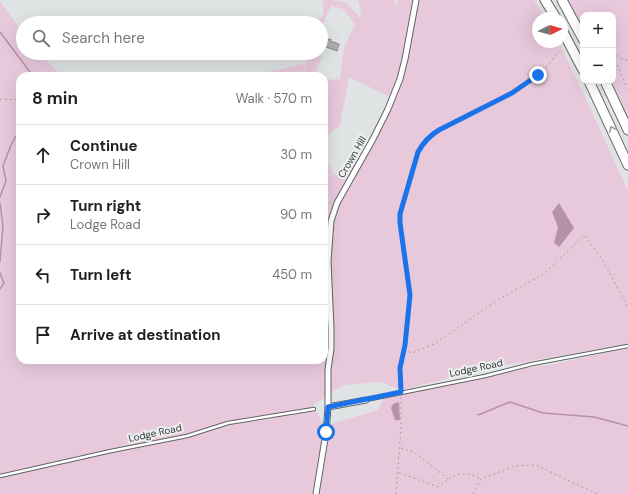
<!DOCTYPE html>
<html lang="en">
<head>
<meta charset="utf-8">
<style>
  body { margin:0; font-family:"DM Sans",sans-serif; background:#f2f2f2; color:#222 }
  .controls { position:absolute; right:12px; top:12px; display:grid; overflow:hidden; border-radius:8px; box-shadow:0 4px 16px #0002 }
  .controls button { width:36px; height:36px; display:grid; place-items:center; padding:0; border:0; border-bottom:1px solid #e0e0e0; background:#fff; color:#222; font:20px sans-serif }
  .compass { position:absolute; left:532px; top:12px; width:36px; height:36px; border-radius:50%; background:#fff; box-shadow:0 4px 16px #0002; rotate:84deg }
  .stop { position:absolute; width:12px; height:12px; margin:-9px; border:3px solid #1a73e8; border-radius:50%; background:#fff }
  .stop.end { background:#1a73e8; border-color:#fff; box-shadow:0 1px 4px #0008 }
  .list { margin:0; padding:0; list-style:none }
  h2 { display:flex; justify-content:space-between; align-items:center; height:52px; margin:0; padding:0 16px; font-size:17px }
  h2 small { font-size:13px; font-weight:400; color:#767676 }
  .list li { display:grid; grid-template-columns:26px 1fr auto; gap:12px; align-items:center; box-sizing:border-box; height:60px; padding:0 16px; border-top:1px solid #e0e0e0 }
  .list b { display:block; font-size:15px; white-space:nowrap }
  .list p { margin:0; font-size:13px; white-space:nowrap; color:#767676 }
  .list em { font-size:13px; font-style:normal; color:#767676 }
  .icon { flex:none; width:22px; height:22px; fill:none; stroke:currentColor; stroke-width:2; stroke-linecap:round; stroke-linejoin:round }
  .map { position:relative; flex:none; width:628px; height:494px; overflow:hidden }
  .search { position:absolute; background:#fff; box-shadow:0 4px 16px #0002; left:16px; top:16px; width:312px; height:44px; display:flex; align-items:center; gap:10px; box-sizing:border-box; padding:0 14px; border-radius:22px; color:#767676; font-size:15px }
  .panel { position:absolute; background:#fff; box-shadow:0 4px 16px #0002; left:16px; top:72px; width:312px; height:292px; border-radius:12px }
  .map>svg:first-child { display:block }
  .green { fill:#e8c9dc }
  .water { fill:#b691a9 }
  .lines { fill:none; stroke-linecap:round; stroke-linejoin:round }
  .stream { stroke:#b691a9; stroke-width:1.5 }
  .building { fill:#acb1b0; stroke:#888c8c }
  .service-casing { stroke:#606463; stroke-width:4.5 }
  .minor-casing { stroke:#606463; stroke-width:7 }
  .motorway-casing { stroke:#606463; stroke-width:11 }
  .path { stroke:#9ea2a1; stroke-width:1; stroke-dasharray:2 3; stroke-linecap:butt }
  .service { stroke:#fff; stroke-width:2.5 }
  .minor { stroke:#fff; stroke-width:5 }
  .motorway { stroke:#fff; stroke-width:9 }
  .oneway { stroke:#9c9c9c }
  .route { stroke:#1a73e8; stroke-width:5 }
  .labels { text-anchor:middle; dominant-baseline:central; stroke-width:4; stroke-linejoin:round; paint-order:stroke }
  .street-label { font-size:10px; fill:#383a39; stroke:#ecf0f0 }
</style>
</head>
<body>
<div class="map">
<svg width="628" height="494" viewBox="0 0 628 494">
  <rect width="100%" height="100%" fill="#dfe3e3"/>
  <path class="green" d="M323 0C345 0 347 2 360 18L361 12 358 0H395L396 8 398 0H534L545 18H538V42H559L598 125 628 191V344L484 369 402 390 380 382 343 385 313 405 324 426 378 410 383 399 446 385 486 374 549 365 628 348V494H0V1L23 33V53H39L62 76H20V360H324V161L330 164 333 175H344L366 151 392 98 349 77 340 125 330 133 324 142V80L340 79 344 48 355 24 343 9 331 6 324 21 321 26V23H316L323 15Z
    M568 0H628V115L611 81H613V15H583V29Z
    M307 53H321L322 56 316 72V76H251L304 64V73Z"/>
  <path class="water" d="M559 203 574 228 559 247 554 243 558 227 552 212Z
    M399 402 400 420H395L391 408 393 404Z"/>
  <g class="lines">
    <path class="stream" d="M0 32 33 76
      M0 197 6 181 3 166 11 145 20 129
      M0 203 3 226 0 262
      M0 273 4 283 0 289
      M478 415 510 402 543 413 594 417 628 426"/>
  </g>
  <path class="building" d="M331 39 330 41 339 44 337 51 323 46 322 44 321 41Z"/>
  <g class="lines">
    <defs>
      <path id="service" d="M366 400 485 376 532 364 628 346
        M0 476 111 451 187 436 228 423 314 409"/>
      <path id="minor" d="M328 407 366 400
        M316 494 326 433 328 407V369L331 349V328L328 261 331 221 337 203 373 139 388 109 400 79 405 59 416 0"/>
      <path id="motorway" d="M545 0 556 18
        M562 0 583 39
        M562 30 583 70
        M589 81 628 165
        M605 81 628 130"/>
    </defs>
    <use href="#service" class="service-casing"/>
    <use href="#minor" class="minor-casing"/>
    <use href="#motorway" class="motorway-casing"/>
    <path class="path" d="M613 52 620 58 628 60
      M613 56 628 89
      M0 99 20 100
      M324 203H331
      M404 350 412 353 436 343 496 301 545 273 584 235 604 262 628 308
      M401 388V368L405 345 410 295 400 223V214L418 152C423 143 429 136 439 130 470 114 509 99 536 77 545 70 552 60 559 51
      M401 448 414 452 448 479
      M399 473 439 487C453 475 461 469 479 478
      M396 494 401 427V397
      M473 494 481 479 515 466 536 465 597 494"/>
    <use href="#service" class="service"/>
    <use href="#minor" class="minor"/>
    <use href="#motorway" class="motorway"/>
  </g>
  <defs><path id="oneway-chevron" d="M-2-3.5L2.5 0L-2 3.5" fill="none" stroke-width="1.6" stroke-linecap="round" stroke-linejoin="round"/></defs>
  <use class="oneway" href="#oneway-chevron" transform="translate(612 129) rotate(-115)"/>
  <g class="lines">
    <path class="route" d="M326 432 328 407 401 392 400 368 405 345 410 295 400 223V214L418 152C423 143 429 136 439 130L512 93 538 75"/>
  </g>
  <g class="labels">
    <g class="street-label">
      <text transform="translate(352 157) rotate(-60)">Crown Hill</text>
      <text transform="translate(476 368) rotate(-12)">Lodge Road</text>
      <text transform="translate(155 433) rotate(-12)">Lodge Road</text>
    </g>
  </g>
</svg>
<div class="controls">
<button>+</button>
<button>−</button>
</div>
<svg class="compass" viewBox="-18 -18 36 36"><path d="M0-13l5 13h-10z" fill="#e53935"/><path d="M0 13l5-13h-10z" fill="#767676"/></svg>
<div class="stop" style="left:326px;top:432px"></div>
<div class="stop end" style="left:538px;top:75px"></div>
<div class="search"><svg class="icon" aria-label="search" viewBox="0 0 24 24"><circle cx="10" cy="10" r="6"/><path d="M15 15l6 6"/></svg>Search here</div>
<section class="panel">
<h2>8 min<small>Walk · 570 m</small></h2>
<ul class="list">
<li><svg class="icon" aria-label="ahead" viewBox="0 0 24 24"><path d="M12 20V5M6 11l6-6 6 6"/></svg><div><b>Continue</b><p>Crown Hill</p></div><em>30 m</em></li>
<li><svg class="icon" aria-label="right" viewBox="0 0 24 24"><path d="M7 20v-9h11M14 6l5 5-5 5"/></svg><div><b>Turn right</b><p>Lodge Road</p></div><em>90 m</em></li>
<li><svg class="icon" aria-label="left" viewBox="0 0 24 24"><path d="M17 20v-9H6M10 6l-5 5 5 5"/></svg><div><b>Turn left</b></div><em>450 m</em></li>
<li><svg class="icon" aria-label="arrive" viewBox="0 0 24 24"><path d="M6 21V4h12l-3 4 3 4H6"/></svg><div><b>Arrive at destination</b></div></li>
</ul>
</section>
</div>
</body>
</html>
